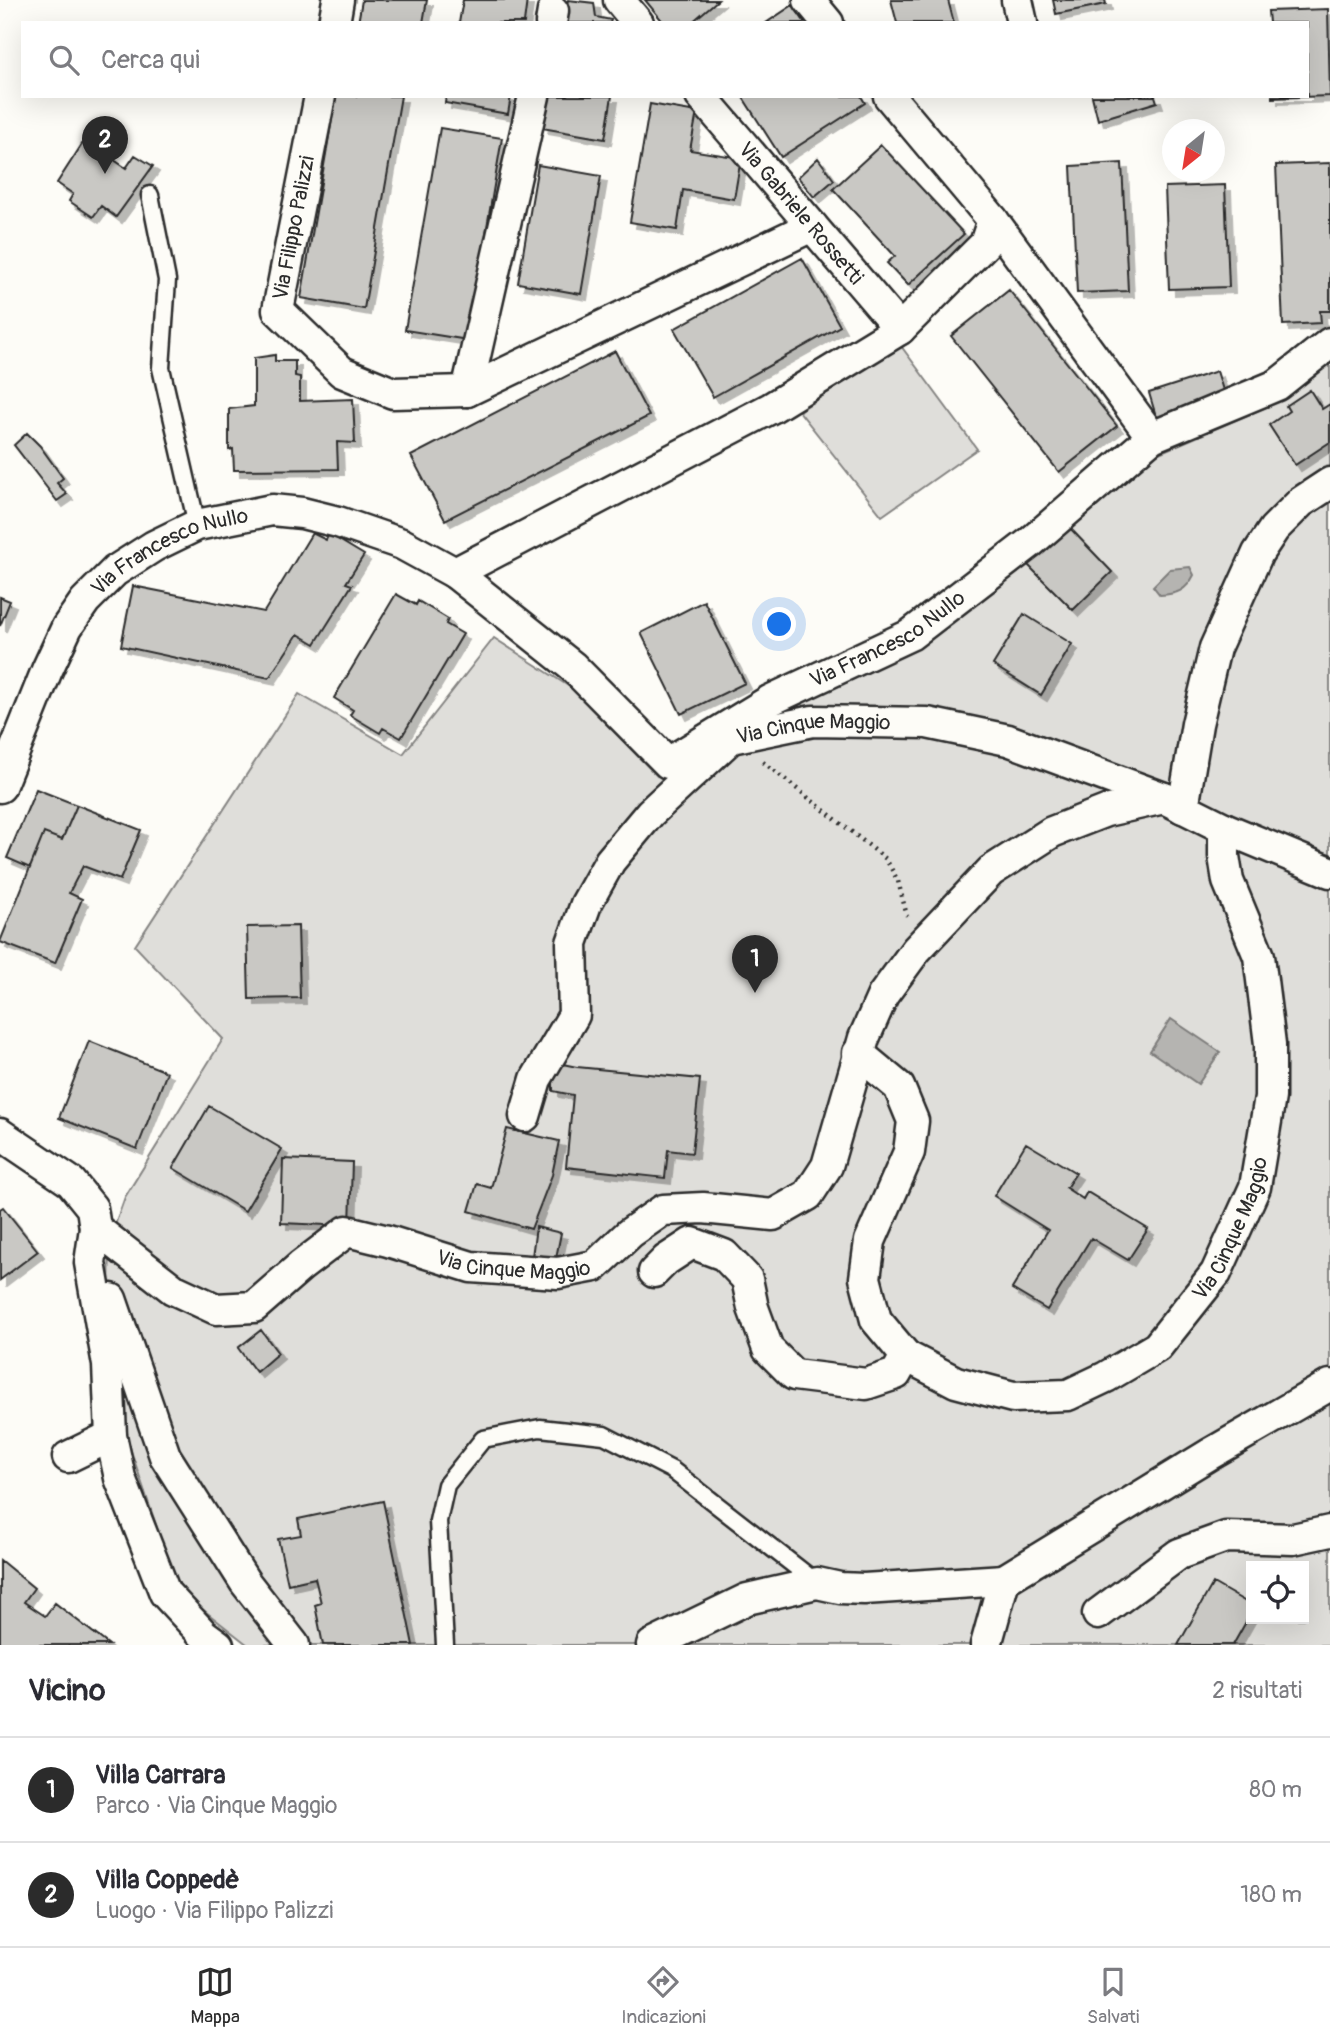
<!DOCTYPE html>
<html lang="it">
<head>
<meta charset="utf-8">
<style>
  body { margin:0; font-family:Pangolin,sans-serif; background:#f7f7f7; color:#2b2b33 }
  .controls { position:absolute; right:21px; bottom:21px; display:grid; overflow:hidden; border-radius:0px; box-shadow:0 7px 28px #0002 }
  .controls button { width:63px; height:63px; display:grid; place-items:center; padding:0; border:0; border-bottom:2px solid #e1e1e2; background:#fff; color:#2b2b33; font:35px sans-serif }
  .compass { position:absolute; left:1162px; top:119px; width:63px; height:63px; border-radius:50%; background:#fff; box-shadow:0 7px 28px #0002; rotate:210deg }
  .you { position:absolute; left:780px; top:625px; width:24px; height:24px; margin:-18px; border:5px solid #fff; border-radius:50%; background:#1a73e8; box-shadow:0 0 0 10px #1a73e833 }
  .badge { display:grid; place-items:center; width:46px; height:46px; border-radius:50%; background:#2b2b2b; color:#fff; font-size:23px; font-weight:700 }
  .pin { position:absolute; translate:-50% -58px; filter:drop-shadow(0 2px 4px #0008) }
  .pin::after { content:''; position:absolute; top:37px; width:24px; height:21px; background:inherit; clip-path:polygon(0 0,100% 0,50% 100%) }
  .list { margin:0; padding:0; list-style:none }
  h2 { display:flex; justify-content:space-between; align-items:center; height:91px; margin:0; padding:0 28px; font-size:30px }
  h2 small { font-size:23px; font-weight:400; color:#7c7c81 }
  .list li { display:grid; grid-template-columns:46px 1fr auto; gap:21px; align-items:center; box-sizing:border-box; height:105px; padding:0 28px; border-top:2px solid #e1e1e2 }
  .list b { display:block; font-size:26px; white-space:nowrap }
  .list p { margin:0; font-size:23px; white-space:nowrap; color:#7c7c81 }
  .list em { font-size:23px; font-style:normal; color:#7c7c81 }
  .icon { flex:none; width:38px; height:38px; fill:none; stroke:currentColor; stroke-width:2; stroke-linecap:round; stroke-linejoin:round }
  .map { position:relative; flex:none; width:1330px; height:1645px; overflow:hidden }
  .search { position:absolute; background:#fff; box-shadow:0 7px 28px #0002; left:21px; right:21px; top:21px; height:77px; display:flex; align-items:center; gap:18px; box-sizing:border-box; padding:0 24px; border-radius:0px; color:#7c7c81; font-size:26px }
  .sheet { height:301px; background:#fff }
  nav { display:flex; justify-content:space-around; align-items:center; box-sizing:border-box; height:98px; border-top:2px solid #e1e1e2; background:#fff; font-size:19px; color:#7c7c81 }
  nav a { display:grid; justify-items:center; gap:4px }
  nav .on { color:#2b2b2b }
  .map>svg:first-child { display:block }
  .green { fill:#dfdeda; stroke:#858482; stroke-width:2; fill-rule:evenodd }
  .water { fill:#b5b4b1; stroke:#7e7d7b; stroke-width:2 }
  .building { fill:#c9c8c4; stroke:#2b2b2b; stroke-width:2; filter:url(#shadow) }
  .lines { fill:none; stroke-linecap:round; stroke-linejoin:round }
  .lane-casing { stroke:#2b2b2b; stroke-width:21 }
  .street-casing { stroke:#2b2b2b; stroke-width:35 }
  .path { stroke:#2b2b2b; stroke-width:4.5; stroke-dasharray:2 5; stroke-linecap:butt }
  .lane { stroke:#fdfcf7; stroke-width:16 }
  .street { stroke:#fdfcf7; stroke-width:30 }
  .labels { text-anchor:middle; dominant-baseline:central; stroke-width:5; stroke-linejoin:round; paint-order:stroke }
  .street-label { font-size:21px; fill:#2b2b2b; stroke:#fdfcf7 }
</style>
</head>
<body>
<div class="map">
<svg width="1330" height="1645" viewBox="0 0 1330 1645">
  <defs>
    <filter id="shadow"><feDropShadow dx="6" dy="6" stdDeviation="0" flood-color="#0004"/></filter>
  </defs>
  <rect width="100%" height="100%" fill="#fdfcf7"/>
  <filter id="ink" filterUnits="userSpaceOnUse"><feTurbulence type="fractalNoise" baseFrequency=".0143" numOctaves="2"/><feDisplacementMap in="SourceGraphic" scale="14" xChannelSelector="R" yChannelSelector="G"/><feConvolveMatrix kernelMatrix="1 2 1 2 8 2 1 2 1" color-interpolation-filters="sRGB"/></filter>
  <g filter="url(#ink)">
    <path class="green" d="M901 346 977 449 882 516 799 411Z
      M1330 361V1645H248L178 1590 126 1436 109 1292 110 1239 125 1197 223 1039 135 946 299 694 403 754 494 638 573 689 657 776 760 714 917 649 1152 456 1269 406ZM1251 1566H1304V1619H1251Z"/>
    <path class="water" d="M1190 567 1194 575C1186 591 1177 594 1160 595L1153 586 1170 569Z
      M1171 1019 1220 1052 1198 1084 1150 1051Z"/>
    <path class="building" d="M362 0H427L423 23H358Z
      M463 0H527L524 23H459Z
      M568 0 594 3 596 17 611 20 610 23H563Z
      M645 0H718L691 23H664Z
      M891 0H948L954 23H897Z
      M1053 0H1105L1106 4 1056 14Z
      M793 5 805 23H766Z
      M1328 9 1330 96 1272 98V96H1307V23H1269L1268 11Z
      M336 96H401L364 309 301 298Z
      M446 96H511L508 114 445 103Z
      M548 96H612L605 139 542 128Z
      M742 96H861L865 103 781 157Z
      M1092 96H1155L1157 102 1098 120Z
      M650 104 697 112 690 150 741 158 734 199 683 190 677 230 630 222Z
      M440 128 502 138 468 340 405 330Z
      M90 132 112 147 107 155 126 168 135 155 153 166 116 217 101 206 93 217 69 201 73 194 57 183Z
      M881 145 964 234 908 285 887 263 895 256 833 189Z
      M818 158 834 180 814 197 798 177Z
      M1122 163 1128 291 1077 293 1071 166Z
      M1330 163V311H1320L1321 323 1283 325 1276 165Z
      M538 165 601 176 581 294 518 283Z
      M1225 185 1229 287 1169 289 1165 187Z
      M802 258 840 326 713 397 674 329Z
      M1009 290 1117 426 1059 472 951 336Z
      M615 351 649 416 445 520 411 456Z
      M275 355V361H295V376L300 377V401L353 399 355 443 337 442 338 469 234 470 233 449 229 450V409L254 406V358Z
      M1217 371 1227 403 1159 426 1149 393Z
      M1310 390 1322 409 1330 404V442L1295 465 1269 425 1289 411 1286 406Z
      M27 433 40 446 63 478 57 483 67 494 57 501 14 445Z
      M1068 526 1112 572 1073 610 1028 565Z
      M312 533 326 540 329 534 364 555 346 583 352 585 315 644 298 634 269 678 121 646 133 586 264 612Z
      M396 594 416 605 418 601 448 619 446 624 463 634 401 738 383 728 380 733 350 715 353 710 334 698Z
      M0 597 10 601 0 626Z
      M704 601 745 683 681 714 641 633Z
      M1024 614 1072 644 1041 695 993 665Z
      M36 789 77 805 62 840 44 833 30 868 7 858Z
      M77 805 141 830 120 880 83 866 69 893 82 899 55 963 0 942 44 833 62 840Z
      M298 926 300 998 249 999 247 927Z
      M89 1041 167 1072 137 1149 59 1118Z
      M553 1062 577 1067 700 1079 692 1153 668 1150 665 1178 566 1167 573 1095 553 1091Z
      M209 1106 282 1149 245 1211 173 1168Z
      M507 1129 559 1141 552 1175 531 1229 469 1211 477 1184 491 1188Z
      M1026 1143 1076 1173 1066 1188 1083 1199 1087 1192 1148 1229 1128 1260 1091 1238 1047 1310 1012 1289 1048 1230 994 1196Z
      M283 1159 352 1162 350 1226 281 1223Z
      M3 1207 38 1251 0 1280V1209Z
      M536 1227 561 1233 554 1268 531 1264Z
      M261 1330 278 1353 256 1372 238 1348Z
      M383 1501 413 1645H323L315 1605 321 1603 315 1578 288 1584 278 1539 301 1535 298 1519Z
      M0 1560 34 1588 24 1602 45 1616 55 1603 109 1645H0Z
      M1213 1583 1251 1605V1613L1233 1645H1178Z"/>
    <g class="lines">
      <defs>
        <path id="lane" d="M150 195 167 280 161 368 197 525
          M445 1645 438 1521 446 1485 483 1439 540 1428 604 1435 672 1470 817 1583"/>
        <g id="street">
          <path d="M619 0 638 23"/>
          <path d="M809 0 828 23"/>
          <path d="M1017 0 1022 23"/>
          <path d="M334 23 338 0"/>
          <path d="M551 23 553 11"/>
          <path d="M320 96 278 310 342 372 393 393 467 391 812 226"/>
          <path id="s1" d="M701 96 900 329"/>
          <path d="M889 96 993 220 1152 437"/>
          <path d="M467 391 534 96"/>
          <path d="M455 573 771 408 900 329 985 244 993 220"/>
          <path id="s2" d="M0 787 47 670 67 627 85 601 115 571 154 546 197 525 272 510 302 513 338 522 402 544 455 573 573 667 668 763 771 700 910 635 1031 542 1152 437 1277 385 1330 343"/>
          <path d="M1183 808 1197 724 1215 648 1258 553 1274 529 1301 502 1330 483"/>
          <path id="s3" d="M525 1116 536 1079 574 1015 572 943 586 904 610 861 650 813 731 738 813 721 927 723 1008 740 1164 798 1224 828 1330 872"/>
          <path d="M0 1134 71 1182 92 1208 95 1228 90 1263 108 1365 111 1436 120 1478 165 1593 203 1634 218 1645"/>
          <path id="s4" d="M95 1228 173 1289 216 1309 254 1307 301 1266 347 1231 388 1241 471 1267 558 1273 595 1266 630 1233 663 1210 703 1208 773 1215 808 1195 827 1166 864 1038 883 995 916 950 991 871 1052 832 1106 811 1164 798"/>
          <path d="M654 1272 666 1260 692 1243 724 1255 747 1279 753 1308 768 1349 794 1375 866 1384 896 1374 906 1356 876 1320 865 1278 870 1241 909 1152 913 1121 899 1087 858 1053"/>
          <path d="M111 1299 165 1456 245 1582 294 1645"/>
          <path id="s5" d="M906 1356 956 1382 1013 1397 1068 1395 1106 1377 1157 1347 1216 1273 1255 1187 1270 1097V1044L1259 956 1228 881 1224 856V828"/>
          <path d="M68 1457 111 1436"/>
          <path d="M1098 1614 1179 1554 1226 1537 1293 1539 1330 1531"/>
          <path d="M652 1645 747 1599 817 1583 840 1588 864 1589 1004 1580"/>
          <path d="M986 1645 1004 1580 1210 1454 1330 1385"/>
        </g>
      </defs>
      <use href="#lane" class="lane-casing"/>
      <use href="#street" class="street-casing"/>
      <path class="path" d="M763 762 886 859 898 881 907 916"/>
      <use href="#lane" class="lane"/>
      <use href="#street" class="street"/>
    </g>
  </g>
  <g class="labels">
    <g class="street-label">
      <text stroke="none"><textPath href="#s1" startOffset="154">Via Gabriele Rossetti</textPath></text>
      <text transform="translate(294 228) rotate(-79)">Via Filippo Palizzi</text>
      <text stroke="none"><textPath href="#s2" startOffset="306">Via Francesco Nullo</textPath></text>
      <text stroke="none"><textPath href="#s2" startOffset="1152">Via Francesco Nullo</textPath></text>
      <text stroke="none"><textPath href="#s3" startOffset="532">Via Cinque Maggio</textPath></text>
      <text stroke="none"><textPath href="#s5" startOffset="413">Via Cinque Maggio</textPath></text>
      <text stroke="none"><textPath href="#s4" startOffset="476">Via Cinque Maggio</textPath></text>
    </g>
  </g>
</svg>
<div class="controls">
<button><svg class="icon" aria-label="locate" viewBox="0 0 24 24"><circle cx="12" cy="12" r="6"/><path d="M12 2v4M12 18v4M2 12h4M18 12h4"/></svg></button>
</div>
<svg class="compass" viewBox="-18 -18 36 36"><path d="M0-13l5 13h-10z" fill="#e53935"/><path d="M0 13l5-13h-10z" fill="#7c7c81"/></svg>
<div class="you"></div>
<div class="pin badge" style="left:755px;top:993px">1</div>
<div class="pin badge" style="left:105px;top:174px">2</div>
<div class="search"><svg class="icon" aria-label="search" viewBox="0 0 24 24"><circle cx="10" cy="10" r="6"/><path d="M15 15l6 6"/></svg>Cerca qui</div>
</div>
<section class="sheet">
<h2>Vicino<small>2 risultati</small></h2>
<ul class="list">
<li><span class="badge">1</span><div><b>Villa Carrara</b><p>Parco · Via Cinque Maggio</p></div><em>80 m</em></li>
<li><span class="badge">2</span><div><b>Villa Coppedè</b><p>Luogo · Via Filippo Palizzi</p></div><em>180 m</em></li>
</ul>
</section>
<nav>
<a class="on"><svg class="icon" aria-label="map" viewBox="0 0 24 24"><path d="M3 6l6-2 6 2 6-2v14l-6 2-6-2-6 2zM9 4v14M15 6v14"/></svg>Mappa</a>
<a><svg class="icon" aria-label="directions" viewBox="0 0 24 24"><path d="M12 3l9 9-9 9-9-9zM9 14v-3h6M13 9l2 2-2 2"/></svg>Indicazioni</a>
<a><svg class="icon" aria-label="saved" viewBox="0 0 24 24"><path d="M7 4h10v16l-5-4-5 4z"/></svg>Salvati</a>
</nav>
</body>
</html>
